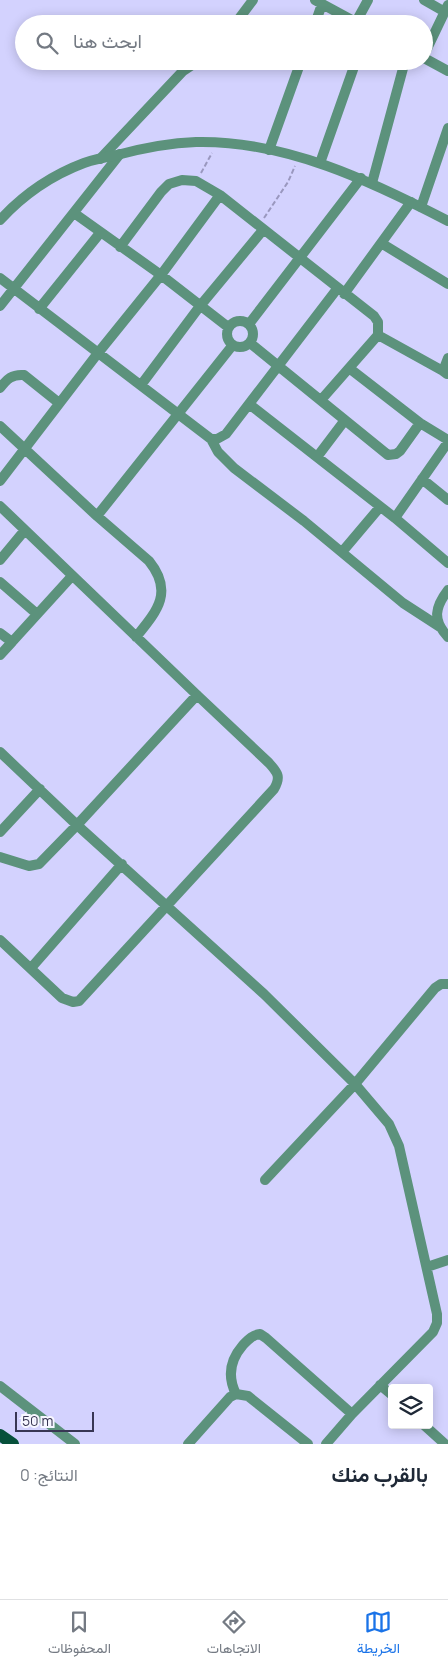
<!DOCTYPE html>
<html lang="ar">
<head>
<meta charset="utf-8">
<style>
  body { margin:0; font-family:Manrope,Vazirmatn,sans-serif; background:#f2f2f3; color:#1f2937; direction:rtl }
  .controls { position:absolute; right:15px; bottom:15px; display:grid; overflow:hidden; border-radius:5px; box-shadow:0 2px 12px #0003 }
  .controls button { width:45px; height:45px; display:grid; place-items:center; padding:0; border:0; border-bottom:1px solid #e0e1e3; background:#fff; color:#1f2937; font:25px sans-serif }
  .scale { position:absolute; left:15px; bottom:12px; width:79px; box-sizing:border-box; padding-left:5px; border:2px solid #383654; border-top:0; font-size:14px; line-height:18px; white-space:nowrap; color:#383654; -webkit-text-stroke:4px #f7f7ff; paint-order:stroke }
  .list { margin:0; padding:0; list-style:none }
  h2 { display:flex; justify-content:space-between; align-items:center; height:65px; margin:0; padding:0 20px; font-size:21px }
  h2 small { font-size:16px; font-weight:400; color:#747a83 }
  .icon { flex:none; width:28px; height:28px; fill:none; stroke:currentColor; stroke-width:2; stroke-linecap:round; stroke-linejoin:round }
  .map { position:relative; flex:none; width:448px; height:1444px; overflow:hidden; direction:ltr }
  .search { position:absolute; background:#fff; box-shadow:0 2px 12px #0003; left:15px; right:15px; top:15px; height:55px; display:flex; align-items:center; gap:12px; box-sizing:border-box; padding:0 18px; border-radius:28px; color:#747a83; font-size:19px }
  .sheet { height:155px; background:#fff }
  nav { display:flex; justify-content:space-around; align-items:center; box-sizing:border-box; height:70px; border-top:1px solid #e0e1e3; background:#fff; font-size:14px; color:#747a83 }
  nav a { display:grid; justify-items:center; gap:2px }
  nav .on { color:#1a73e8 }
  .map>svg:first-child { display:block }
  .lines { fill:none; stroke-linecap:round; stroke-linejoin:round }
  .path { stroke:#9a98bf; stroke-width:2; stroke-dasharray:5 2.5; stroke-linecap:butt }
  .minor { stroke:#5c927c; stroke-width:10 }
  .tertiary { stroke:#5c927c; stroke-width:10 }
  .primary { stroke:#06503a; stroke-width:12 }
</style>
</head>
<body>
<div class="map">
<svg width="448" height="1444" viewBox="0 0 448 1444">
  <rect width="100%" height="100%" fill="#d3d2fe"/>
  <g class="lines">
    <path class="path" d="M201 173 212 153
      M264 218 288 182 295 166"/>
    <path class="minor" d="M315 0 359 24
      M424 0 445 12
      M356 22 368 0
      M235 24 253 0
      M315 24 322 4
      M424 55 448 5
      M424 58 448 71
      M269 150 301 61
      M100 159 183 71 198 61
      M320 163 356 61
      M372 183 405 61
      M421 207 448 128
      M74 213 161 275 228 327
      M381 243 448 284
      M120 247 161 192 169 184 182 180 196 181 220 195
      M0 278 211 439H217L226 434 337 289
      M344 294 411 202
      M0 306 120 154
      M39 309 100 233
      M227 334a13 13 0 1 1 26 0a13 13 0 1 1-26 0Z
      M249 324 361 178
      M378 335 443 371
      M250 343 388 455 396 454 400 451 420 423
      M349 368 420 423 448 440
      M447 374 443 371 448 358
      M141 385 200 306 263 230
      M0 388C7 379 12 374 24 375L59 403
      M249 404 395 518
      M0 426 97 516 232 346
      M211 439 218 452 234 468 304 521 403 603 440 627
      M448 442 395 518 448 563
      M317 457 345 420
      M422 479 448 500
      M0 481 98 353 161 275 220 195 374 316 378 322V335L321 400
      M0 506 197 695 269 763C278 773 281 777 274 789L79 1001 73 1002 62 998 0 940
      M97 516 149 561C174 592 157 611 136 637
      M342 552 380 507
      M0 560 25 530
      M0 582 37 614
      M448 590C435 607 432 620 448 637
      M0 633 12 642 0 655
      M12 642 72 576
      M0 752 77 825 264 994 355 1084 389 1124 399 1146 437 1314V1323L433 1332 352 1414 326 1444
      M0 832 40 789
      M0 857 29 866 39 864 77 825 197 695
      M31 968 122 864
      M265 1180 355 1084 435 988 441 984H448
      M427 1267 448 1260
      M380 1385 392 1395
      M0 1386 75 1444
      M236 1394C227 1376 230 1360 243 1345 248 1340 252 1335 260 1334L266 1338 352 1414
      M424 1425 445 1444
      M188 1444 230 1397 236 1394 248 1396 308 1444"/>
    <path class="tertiary" d="M0 220C23 195 52 175 84 163 95 159 106 157 117 155 143 148 169 143 196 142 285 140 371 181 448 221"/>
    <path class="primary" d="M0 1435 13 1444"/>
  </g>
</svg>
<div class="controls">
<button><svg class="icon" aria-label="layers" viewBox="0 0 24 24"><path d="M12 4l9 5-9 5-9-5zM3 14l9 5 9-5"/></svg></button>
</div>
<div class="scale">50 m</div>
<div class="search"><svg class="icon" aria-label="search" viewBox="0 0 24 24"><circle cx="10" cy="10" r="6"/><path d="M15 15l6 6"/></svg>ابحث هنا</div>
</div>
<section class="sheet">
<h2>بالقرب منك<small>النتائج: 0</small></h2>
<ul class="list">
</ul>
</section>
<nav>
<a class="on"><svg class="icon" aria-label="map" viewBox="0 0 24 24"><path d="M3 6l6-2 6 2 6-2v14l-6 2-6-2-6 2zM9 4v14M15 6v14"/></svg>الخريطة</a>
<a><svg class="icon" aria-label="directions" viewBox="0 0 24 24"><path d="M12 3l9 9-9 9-9-9zM9 14v-3h6M13 9l2 2-2 2"/></svg>الاتجاهات</a>
<a><svg class="icon" aria-label="saved" viewBox="0 0 24 24"><path d="M7 4h10v16l-5-4-5 4z"/></svg>المحفوظات</a>
</nav>
</body>
</html>
